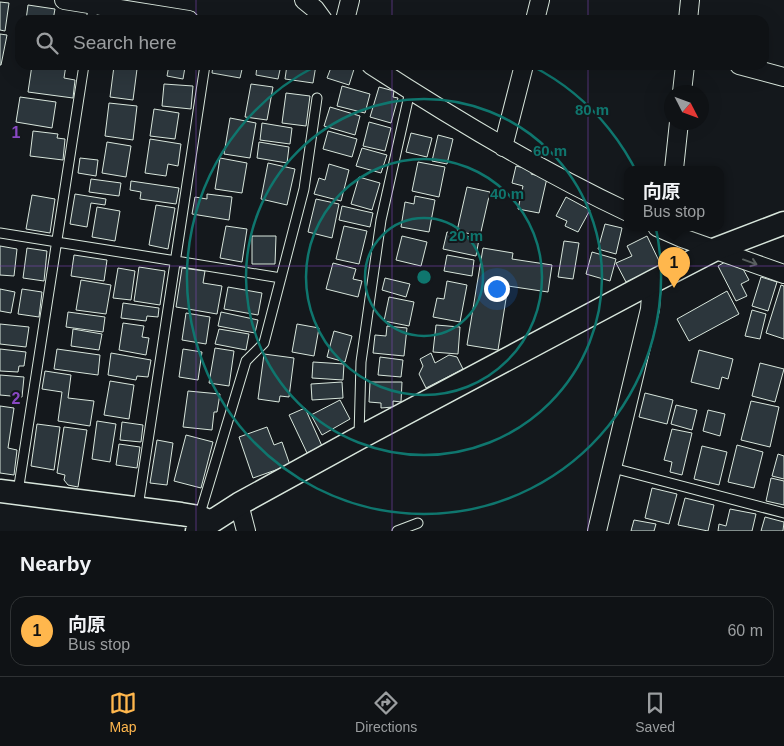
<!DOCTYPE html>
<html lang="en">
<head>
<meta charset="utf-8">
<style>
  body { margin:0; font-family:Helvetica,"Noto Sans JP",sans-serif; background:#181b1e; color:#f1f3f6 }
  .compass { position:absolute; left:664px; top:85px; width:45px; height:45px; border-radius:50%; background:#0f1215; box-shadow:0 5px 20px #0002; rotate:132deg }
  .you { position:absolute; left:496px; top:288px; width:18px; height:18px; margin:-12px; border:4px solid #fff; border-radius:50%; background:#1a73e8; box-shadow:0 0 0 8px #1a73e833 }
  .badge { display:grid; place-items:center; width:32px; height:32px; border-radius:50%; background:#ffb74d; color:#111; font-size:16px; font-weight:700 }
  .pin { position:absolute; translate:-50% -41px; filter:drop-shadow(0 1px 2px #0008) }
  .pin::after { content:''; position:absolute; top:26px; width:18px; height:15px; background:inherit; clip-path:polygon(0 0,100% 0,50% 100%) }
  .popup { position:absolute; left:624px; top:166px; width:100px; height:65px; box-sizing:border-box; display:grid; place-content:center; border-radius:10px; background:#0f1215; filter:drop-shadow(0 1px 4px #0005); font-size:16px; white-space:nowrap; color:#9b9ea0 }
  .popup b { font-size:19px; color:#f1f3f6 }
  .popup::after { content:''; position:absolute; left:50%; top:100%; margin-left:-10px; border:10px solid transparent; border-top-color:#0f1215 }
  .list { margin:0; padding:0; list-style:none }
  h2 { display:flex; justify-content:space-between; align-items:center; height:65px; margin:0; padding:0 20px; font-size:21px }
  h2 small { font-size:16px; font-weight:400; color:#9b9ea0 }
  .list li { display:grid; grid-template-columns:32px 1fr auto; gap:15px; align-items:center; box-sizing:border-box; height:70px; margin:0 10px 10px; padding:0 10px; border:1px solid #2f3234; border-radius:15px }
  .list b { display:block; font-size:19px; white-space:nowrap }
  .list p { margin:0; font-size:16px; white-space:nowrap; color:#9b9ea0 }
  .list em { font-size:16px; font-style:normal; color:#9b9ea0 }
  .icon { flex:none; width:28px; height:28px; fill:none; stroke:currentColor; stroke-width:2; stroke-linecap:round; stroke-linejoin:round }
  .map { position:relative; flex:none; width:784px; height:531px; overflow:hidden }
  .search { position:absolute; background:#0f1215; box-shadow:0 5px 20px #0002; left:15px; right:15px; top:15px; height:55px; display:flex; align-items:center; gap:12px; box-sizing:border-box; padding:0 18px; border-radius:15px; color:#9b9ea0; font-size:19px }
  .sheet { height:145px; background:#0f1215 }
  nav { display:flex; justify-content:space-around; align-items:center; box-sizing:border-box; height:70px; border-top:1px solid #2f3234; background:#0f1215; font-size:14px; color:#9b9ea0 }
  nav a { display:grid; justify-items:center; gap:2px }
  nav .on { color:#ffb74d }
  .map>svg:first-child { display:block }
  .building { fill:#2c363c; stroke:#d8e6dc }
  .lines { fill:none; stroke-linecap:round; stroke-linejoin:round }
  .service-casing { stroke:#d8e6dc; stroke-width:11 }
  .minor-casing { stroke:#d8e6dc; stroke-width:20 }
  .tertiary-casing { stroke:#d8e6dc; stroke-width:25 }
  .service { stroke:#14181c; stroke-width:9 }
  .minor { stroke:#14181c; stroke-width:18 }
  .tertiary { stroke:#14181c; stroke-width:22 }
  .oneway { stroke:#59605f }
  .grid { fill:none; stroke:#8948c3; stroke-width:1; stroke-opacity:0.55 }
  .ring { fill:none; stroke:#0f766e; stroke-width:2.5 }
  .grid-label { font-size:16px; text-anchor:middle; font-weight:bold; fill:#8948c3; stroke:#14181c; stroke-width:4; stroke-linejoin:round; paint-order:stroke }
  .centre { fill:#0f766e; stroke:#14181c; stroke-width:2.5 }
  .ring-label { font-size:15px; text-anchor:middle; font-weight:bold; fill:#0f766e; stroke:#14181c; stroke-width:4; stroke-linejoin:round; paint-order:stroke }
</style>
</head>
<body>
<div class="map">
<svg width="784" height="531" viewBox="0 0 784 531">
  <rect width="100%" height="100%" fill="#14181c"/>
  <path class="building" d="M0 2 9 3 5 31 0 30Z
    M28 5 55 9 53 20H26Z
    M0 34 7 35 1 65H0Z
    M32 65H66L64 78 75 80 73 98 28 92Z
    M169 65H197L196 69 185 67 183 79 167 76Z
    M213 65H243L240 78 212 73Z
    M257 65H281L278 79 256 75Z
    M287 65H316L313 83 285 79Z
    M332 65 355 66 349 85 327 78Z
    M114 66 137 69 133 100 110 97Z
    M164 84 193 86 191 109 162 106Z
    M251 84 273 87 267 120 245 117Z
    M342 86 370 94 365 113 337 106Z
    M379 87 394 91 393 97 398 98 391 123 370 117Z
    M286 93 310 96 306 126 282 123Z
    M20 97 56 102 52 128 16 122Z
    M109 103 137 106 133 140 105 136Z
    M330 107 360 116 355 135 324 126Z
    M154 109 179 113 175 139 150 136Z
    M230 118 256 123 250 158 224 154Z
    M369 122 391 128 385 151 363 146Z
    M262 123 292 128 290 144 260 140Z
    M33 131 58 134 57 138 65 139 63 160 30 156Z
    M328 131 357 139 352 157 323 149Z
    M411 133 432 138 427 157 406 152Z
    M438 135 453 139 447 164 432 161Z
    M150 139 181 144 178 166 168 164 166 176 145 173Z
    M107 142 131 146 126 177 102 173Z
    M259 142 289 147 287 163 257 158Z
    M362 148 387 155 381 173 356 166Z
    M80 158 98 160 96 176 78 173Z
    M220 158 247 163 242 193 215 189Z
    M418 162 445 167 439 197 412 191Z
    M268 163 295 169 287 205 261 199Z
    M329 164 349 170 341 201 314 194 319 178 325 180Z
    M516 166 532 170 531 174 547 178 539 213 518 209 523 186 512 183Z
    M359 177 380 183 372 210 351 204Z
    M91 179 121 183 119 196 89 192Z
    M131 181 179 188 176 204 140 199 141 192 130 190Z
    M467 187 490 192 480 236 457 231Z
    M75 194 106 199 105 205 91 203 87 227 70 224Z
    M207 194 232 197 229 220 192 214 195 197 207 199Z
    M32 195 55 199 50 233 26 229Z
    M415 196 435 200 429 232 401 227 405 202 414 204Z
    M566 197 590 210 578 232 565 226 567 221 556 216Z
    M316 199 339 204 332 238 308 232Z
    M156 205 175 208 168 249 149 245Z
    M342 206 373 213 370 227 339 220Z
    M97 207 120 211 115 241 92 237Z
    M605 224 622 228 616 254 598 249Z
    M226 226 247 229 242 262 220 258Z
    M344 226 367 231 359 264 336 259Z
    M447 232 479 239 476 256 443 249Z
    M252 236H276L275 264H252Z
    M402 236 427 242 421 266 396 260Z
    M647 236 661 265 626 282 616 263 632 256 627 246Z
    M564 241 579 243 573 279 558 277Z
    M0 246 17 249 14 276 0 275Z
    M27 248 47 251 44 281 23 278Z
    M483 248 513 253 512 259 552 265 548 292 508 286 498 350 467 345Z
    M592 252 616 259 610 281 586 274Z
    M74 255 107 260 104 281 71 276Z
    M447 255 474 260 472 276 444 271Z
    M725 262 743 269 749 280 741 284 747 296 736 301 718 266Z
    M333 263 356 269 353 279 362 281 358 297 326 289Z
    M139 267 165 271 160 305 134 301Z
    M118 268 135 271 131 300 113 298Z
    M182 268 205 271 203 283 222 286 217 314 176 307Z
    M761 277 777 282 768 311 752 306Z
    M385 278 410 284 406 297 382 290Z
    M81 280 111 285 106 314 76 310Z
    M447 281 467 285 460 322 433 317 437 298 444 299Z
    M781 285 784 286V339L766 333Z
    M228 287 262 293 258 315 224 309Z
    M0 289 15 292 11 313 0 311Z
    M22 289 42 292 39 317 18 314Z
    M727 291 739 314 689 341 677 319Z
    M389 297 414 302 409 326 384 321Z
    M123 303 159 308 158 317 147 316 146 321 121 318Z
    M752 310 766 314 760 339 745 336Z
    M68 312 105 317 103 332 66 327Z
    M221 312 258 320 255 333 218 326Z
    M186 313 210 317 206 344 182 340Z
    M123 323 144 326 142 337 149 338 146 355 119 350Z
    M0 324 29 327 26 347 0 344Z
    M297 324 319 328 314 356 292 352Z
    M436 325 460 327 458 354 433 352Z
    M387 326 407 328 404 356 373 353 375 335 386 336Z
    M73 329 102 334 99 350 71 346Z
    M219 329 249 334 246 350 215 344Z
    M334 331 352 336 345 362 327 357Z
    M215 348 234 351 229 386 209 383Z
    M0 349 26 352 24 366H19L18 372 0 371Z
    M57 349 100 355 98 375 54 369Z
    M183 349 202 352 198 380 179 377Z
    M699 350 733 359 728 379 722 377 719 389 691 382Z
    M111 353 151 360 148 377 137 376 136 380 108 375Z
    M431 353 435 363 449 355 457 357 463 369 426 388 419 374 423 366 420 359Z
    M264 354 294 358 289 397 280 396 279 402 258 399Z
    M380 357 403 360 401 377 378 375Z
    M313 362 344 364 343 380 312 378Z
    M760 363 784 369 775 402 752 396Z
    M45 371 71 375 68 398 94 401 90 426 58 421 62 392 42 389Z
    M0 375 24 377 22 397 0 395Z
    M110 381 134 385 129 419 104 415Z
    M342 382 343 398 312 400 311 384Z
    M370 382H402L401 402 393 401V407L381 408V403L369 402Z
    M188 391 220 394 217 412H214L212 430 183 427Z
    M645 393 673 400 667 424 639 417Z
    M340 400 350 419 322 435 311 415Z
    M751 401 779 407 770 447 741 440Z
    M676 405 697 410 692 430 671 424Z
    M0 406 14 408 8 448 17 450 14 475 0 473Z
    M305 408 322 446 307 453 289 415Z
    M708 410 725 414 720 436 703 431Z
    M97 421 116 424 110 462 92 459Z
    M122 422 143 425 141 442 120 440Z
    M37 424 60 427 54 470 31 466Z
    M64 427 87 430 78 487 68 485 64 480 65 475 57 473Z
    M267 427 274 445 282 442 290 465 253 478 239 437Z
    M672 429 692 433 682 475 670 472 672 462 664 460Z
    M186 435 213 442 201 488 174 481Z
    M157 440 173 443 167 485 150 483Z
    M119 444 140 447 137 468 116 465Z
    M737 445 763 452 754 488 728 482Z
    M702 446 727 452 719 485 694 479Z
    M778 454 784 456V479L772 476Z
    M771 478 784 481V505L766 501Z
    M652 488 677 494 669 524 645 518Z
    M685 498 714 505 708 531 678 525Z
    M730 509 756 514 752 531H718L719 524 726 526Z
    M765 517 784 522 783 531H761Z
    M634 520 656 524 654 531H631Z"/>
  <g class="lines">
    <defs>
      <path id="service" d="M91 20 94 5
        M0 233 176 261 281 278
        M359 436 361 362 381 220 410 91
        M613 468 784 513
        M18 492 84 65
        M138 507 205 65
        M199 517 246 361 264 343 304 189 317 98
        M397 531 418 523"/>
      <path id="minor" d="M64 0 189 20
        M304 0 315 9 323 20
        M345 20 350 0
        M535 20 540 0
        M688 20 690 0
        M371 65C454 119 539 170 628 212
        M739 65 784 77
        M682 92 685 65
        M503 147 524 65
        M674 169 679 122
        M657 227 682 238 784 274
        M239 504 246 531
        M597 531 650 309 652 282"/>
      <path id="tertiary" d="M0 491 181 514 199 517 211 522
        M197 531 239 504 359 438 652 282 716 249 784 223"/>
    </defs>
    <use href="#service" class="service-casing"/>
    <use href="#minor" class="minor-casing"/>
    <use href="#tertiary" class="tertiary-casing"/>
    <use href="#service" class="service"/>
    <use href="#minor" class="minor"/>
    <use href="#tertiary" class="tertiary"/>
  </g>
  <defs><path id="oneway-shaft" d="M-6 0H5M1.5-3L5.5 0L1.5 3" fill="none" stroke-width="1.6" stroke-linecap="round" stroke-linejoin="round" transform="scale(1.25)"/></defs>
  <use class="oneway" href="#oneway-shaft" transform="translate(750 262) rotate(20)"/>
  <path class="grid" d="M196 0V20M392 0V20M588 0V20M196 65V531M392 65V531M588 65V531M0 266H784"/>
  <g class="ring">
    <circle cx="424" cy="277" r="59"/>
    <circle cx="424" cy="277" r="118"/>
    <circle cx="424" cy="277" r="178"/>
    <path d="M532 66A237 237 0 1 1 316 66"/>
  </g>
  <g class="grid-label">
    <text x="16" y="138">1</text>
    <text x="16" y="404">2</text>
  </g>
  <circle cx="424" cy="277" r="8" class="centre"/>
  <g class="ring-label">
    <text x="592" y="115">80 m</text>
    <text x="550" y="156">60 m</text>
    <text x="507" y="199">40 m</text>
    <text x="466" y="241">20 m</text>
  </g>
</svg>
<svg class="compass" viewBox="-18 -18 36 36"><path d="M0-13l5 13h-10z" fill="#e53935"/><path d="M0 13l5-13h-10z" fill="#9b9ea0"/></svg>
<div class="you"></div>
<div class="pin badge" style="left:674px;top:288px">1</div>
<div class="popup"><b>向原</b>Bus stop</div>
<div class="search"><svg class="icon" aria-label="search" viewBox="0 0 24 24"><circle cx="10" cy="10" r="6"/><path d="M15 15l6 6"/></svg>Search here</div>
</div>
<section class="sheet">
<h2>Nearby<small></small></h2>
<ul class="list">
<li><span class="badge">1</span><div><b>向原</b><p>Bus stop</p></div><em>60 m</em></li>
</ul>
</section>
<nav>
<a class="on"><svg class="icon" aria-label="map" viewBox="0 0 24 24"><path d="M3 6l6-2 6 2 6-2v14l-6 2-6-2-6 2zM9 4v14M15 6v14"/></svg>Map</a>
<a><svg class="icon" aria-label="directions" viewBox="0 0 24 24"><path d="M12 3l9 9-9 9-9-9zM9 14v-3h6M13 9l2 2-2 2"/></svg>Directions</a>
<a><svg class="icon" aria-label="saved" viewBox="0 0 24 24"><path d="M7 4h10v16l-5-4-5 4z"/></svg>Saved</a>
</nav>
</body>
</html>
